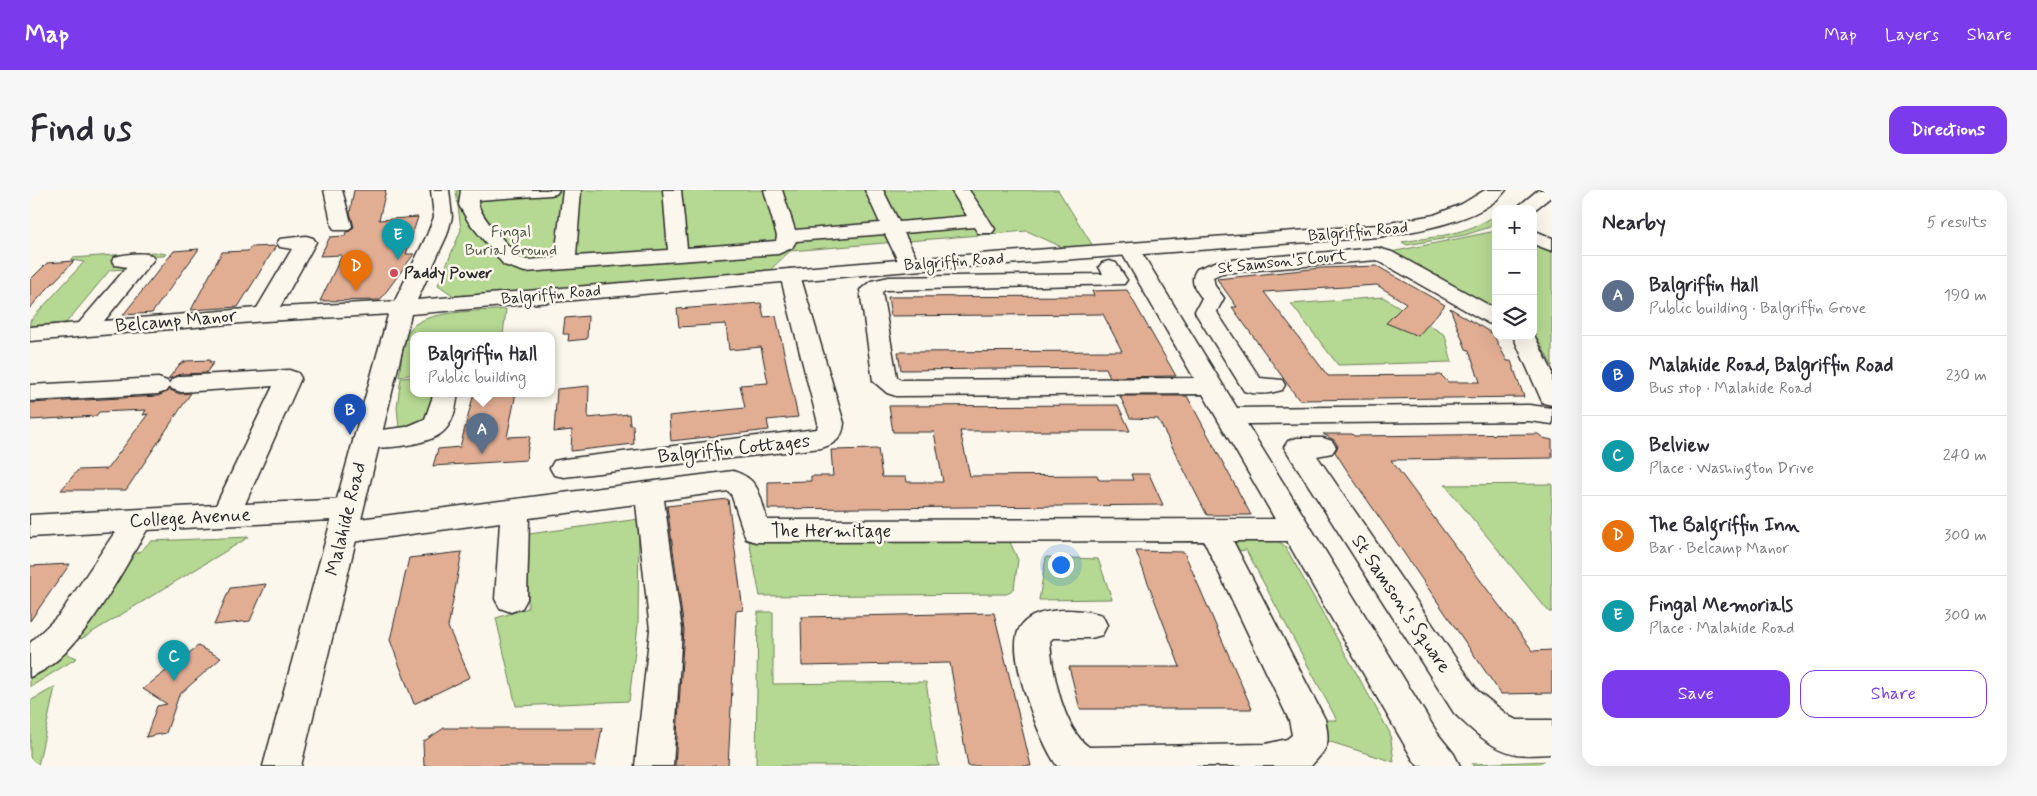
<!DOCTYPE html>
<html lang="en">
<head>
<meta charset="utf-8">
<style>
  body { margin:0; font-family:Mynerve,sans-serif; background:#f7f7f7; color:#2b2b33 }
  .controls { position:absolute; right:15px; top:15px; display:grid; overflow:hidden; border-radius:10px; box-shadow:0 5px 20px #0002 }
  .controls button { width:45px; height:45px; display:grid; place-items:center; padding:0; border:0; border-bottom:1px solid #e1e1e2; background:#fff; color:#2b2b33; font:25px sans-serif }
  .you { position:absolute; left:1030px; top:374px; width:18px; height:18px; margin:-12px; border:4px solid #fff; border-radius:50%; background:#1a73e8; box-shadow:0 0 0 8px #1a73e833 }
  .badge { display:grid; place-items:center; width:32px; height:32px; border-radius:50%; background:#7c3aed; color:#fff; font-size:16px; font-weight:700 }
  .pin { position:absolute; translate:-50% -41px; filter:drop-shadow(0 1px 2px #0008) }
  .pin::after { content:''; position:absolute; top:26px; width:18px; height:15px; background:inherit; clip-path:polygon(0 0,100% 0,50% 100%) }
  .popup { position:absolute; left:380px; top:142px; width:145px; height:65px; box-sizing:border-box; display:grid; place-content:center; border-radius:10px; background:#fff; filter:drop-shadow(0 1px 4px #0005); font-size:16px; white-space:nowrap; color:#7c7c81 }
  .popup b { font-size:19px; color:#2b2b33 }
  .popup::after { content:''; position:absolute; left:50%; top:100%; margin-left:-10px; border:10px solid transparent; border-top-color:#fff }
  .list { margin:0; padding:0; list-style:none }
  h2 { display:flex; justify-content:space-between; align-items:center; height:65px; margin:0; padding:0 20px; font-size:21px }
  h2 small { font-size:16px; font-weight:400; color:#7c7c81 }
  .list li { display:grid; grid-template-columns:32px 1fr auto; gap:15px; align-items:center; box-sizing:border-box; height:80px; padding:0 20px; border-top:1px solid #e1e1e2 }
  .list b { display:block; font-size:19px; white-space:nowrap }
  .list p { margin:0; font-size:16px; white-space:nowrap; color:#7c7c81 }
  .list em { font-size:16px; font-style:normal; color:#7c7c81 }
  .actions { display:flex; gap:10px; padding:15px 20px }
  .actions a { flex:1; padding:11px 0; border:1px solid #7c3aed; border-radius:15px; text-align:center; font-size:18px; color:#7c3aed }
  .actions .main { background:#7c3aed; color:#fff }
  .icon { flex:none; width:28px; height:28px; fill:none; stroke:currentColor; stroke-width:2; stroke-linecap:round; stroke-linejoin:round }
  .map { position:relative; flex:none; width:1522px; height:576px; overflow:hidden; border-radius:15px }
  header { display:flex; align-items:center; gap:30px; box-sizing:border-box; height:70px; padding:0 25px; background:#7c3aed; color:#fff }
  header strong { font-size:24px }
  nav { display:flex; gap:28px; margin-inline-start:auto; font-size:18px }
  .intro { display:flex; align-items:center; justify-content:space-between; box-sizing:border-box; height:120px; padding:0 30px }
  h1 { margin:0; font-size:35px }
  .button { padding:12px 22px; border-radius:15px; background:#7c3aed; color:#fff; font-size:18px; font-weight:700 }
  main { display:flex; gap:30px; padding:0 30px }
  aside { flex:1; background:#fff; border-radius:15px; box-shadow:0 5px 20px #0002 }
  .map>svg:first-child { display:block }
  .green { fill:#b5d892; stroke:#70825e }
  .building { fill:#e1ae94; stroke:#2b2b2b }
  .lines { fill:none; stroke-linecap:round; stroke-linejoin:round }
  .minor-casing { stroke:#2b2b2b; stroke-width:3 }
  .major-casing { stroke:#2b2b2b; stroke-width:3 }
  .minor { fill:#fbf7ec; fill-rule:evenodd }
  .major { fill:#fbf7ec; fill-rule:evenodd }
  .poi-dot { fill:#d1495b; stroke:#fbf7ec; stroke-width:2 }
  .labels { text-anchor:middle; dominant-baseline:central; stroke-width:5; stroke-linejoin:round; paint-order:stroke }
  .far-park-label { font-size:16px; fill:#4e5645; stroke:#fbf7ec }
  .far-street-label { font-size:16px; fill:#2b2b2b; stroke:#fbf7ec }
  .far-poi-label { font-size:16px; font-weight:bold; fill:#2b2b2b; stroke:#fbf7ec; text-anchor:start }
  .street-label { font-size:19px; fill:#2b2b2b; stroke:#fbf7ec }
</style>
</head>
<body>
<header>
<strong>Map</strong>
<nav><a>Map</a><a>Layers</a><a>Share</a></nav>
</header>
<div class="intro"><h1>Find us</h1><a class="button">Directions</a></div>
<main>
<div class="map">
<svg width="1522" height="576" viewBox="0 0 1522 576">
  <rect width="100%" height="100%" fill="#fbf7ec"/>
  <filter id="ink" filterUnits="userSpaceOnUse"><feTurbulence type="fractalNoise" baseFrequency=".02" numOctaves="2"/><feDisplacementMap in="SourceGraphic" scale="10" xChannelSelector="R" yChannelSelector="G"/><feConvolveMatrix kernelMatrix="1 2 1 2 8 2 1 2 1" color-interpolation-filters="sRGB"/></filter>
  <g filter="url(#ink)">
    <path class="green" d="M426 0H1028L1063 56 1034 58 997 41 760 61 736 84 424 106 408 95 431 40Z
      M1466 25V35L1435 45 1377 55 1372 52C1404 47 1438 44 1466 25Z
      M1466 41V124L1361 62Z
      M1503 53 1522 62V176L1508 149 1503 146Z
      M124 62 136 64 134 66 94 67 98 79 80 80 36 133 0 136V131L54 72 41 70 43 68Z
      M1353 107 1415 145 1422 172 1308 175 1261 114Z
      M476 119 473 145H383V184L369 187C371 175 373 150 379 141 392 119 452 122 476 119Z
      M383 187V203H402C405 230 392 234 369 238L367 217 371 188Z
      M1522 294V422H1519L1415 295Z
      M609 329 608 435 599 511 486 516 466 428 498 418 499 344Z
      M219 347 51 449 48 447 100 363H108L121 351Z
      M969 349 980 352 988 370 984 398 977 404 730 406 719 351Z
      M1208 349H1245L1255 356 1360 543 1364 572 1288 548 1286 530H1307L1216 360 1200 362Z
      M1016 367 1068 369 1082 409 1009 410Z
      M728 422H743V494L896 492 909 576H726Z
      M32 462 47 468 0 497V482Z
      M25 497 8 576H0V511Z
      M1522 571V576H1443L1442 574Z"/>
    <path class="building" d="M324 0H356L349 30 388 27 376 64H384L350 110 290 111 312 65 290 66 300 47 315 46 316 42 320 41 324 37 320 22Z
      M246 56 208 117 161 120 192 62 218 61 221 57Z
      M169 59 122 123 93 125 144 61Z
      M44 71 17 99 0 118V90L17 73Z
      M1347 76 1415 115 1388 146 1356 133 1376 113 1347 95 1234 102 1298 186 1411 185 1418 192H1450L1439 160 1436 159 1420 118 1463 144 1477 171H1481L1494 207 1269 210 1202 117H1207L1187 89 1291 78Z
      M1097 100 1146 186 1080 187 1076 178 871 180 868 162 1092 161 1073 124 861 126 858 107 1064 106 1062 101Z
      M731 113 734 127 746 126 768 227 737 230 739 240 641 251 639 226 715 218 710 195 738 193 731 157 699 160 696 134 649 137 647 119Z
      M558 126 557 149 538 151 539 144H533L535 128Z
      M180 170 179 172H184L176 183 151 184 138 189 150 174 156 171Z
      M559 196 558 228 599 224 600 235H603L604 254 541 261 542 240 524 242 527 199Z
      M140 200 150 204 161 203 96 300H31L48 280 77 279 118 224 113 225 116 220 69 222 66 226 0 230V213L128 206Z
      M444 203H486L477 247 500 246 496 270 403 276 408 259 430 257Z
      M1090 206H1157L1221 325H1177L1128 229 1100 228Z
      M1088 215 1100 241H930L940 286 1067 285 1069 290H1103L1101 284H1119L1133 315 738 319V292L781 291V286H803L801 260 848 259 852 287H876L877 292H913L904 242H863L859 216Z
      M1293 244H1322L1324 246 1508 244 1513 248 1522 250V268L1361 270 1503 461 1522 460V503L1471 504 1318 282 1305 262 1308 256 1304 250Z
      M698 309 713 420 706 421 698 576H645L654 440 637 316Z
      M1106 361 1154 362 1222 519H1050L1039 477H1150Z
      M432 362 418 437 440 487 384 514 360 450 379 368Z
      M40 374 0 431V376Z
      M236 394 220 431 184 435 200 398Z
      M964 423 1001 576H938L920 473 772 476 771 427Z
      M168 456 191 468 149 505 136 543 116 547 127 516 137 514 113 499Z
      M414 538H572L565 576H394L393 552Z"/>
    <g class="lines">
      <defs>
        <path id="minor" d="M294 0H312L322 36 319 40H305L302 36Z
          M431 0H529L526 4 520 5 448 10C446 24 479 55 488 67L497 70 525 68 533 0H551L546 66 638 60 633 0H651L657 58 746 51 747 46 734 0H752L765 40 850 33 835 0H853L869 32 937 26 921 0H939L965 39 962 43H948L944 37 874 43 890 75 887 79 880 81 873 79 870 75 855 44 766 51 762 58 748 64 495 82 474 75 438 31 429 15Z
          M1508 0H1522V6L1503 21V19H1485Z
          M1503 40 1522 48V61L1503 54Z
          M276 46 283 48 286 52 250 117 373 111 381 113 384 118 381 123 235 131 0 151V137L49 133 97 77 85 75 82 71 85 67C96 64 110 62 121 65L124 69 74 131 227 118 262 59 250 57 247 53 250 49Z
          M1100 54 1107 56 1110 60 1207 218 1499 215 1522 218V234L1499 231 1217 234 1408 544 1424 564 1430 576H1388L1382 568 1257 351H1203L1295 529C1300 555 1299 556 1281 576H1027C1010 551 980 474 987 445 994 414 1050 418 1072 425L1077 435 1072 445 1061 448H1023L1020 451C1022 481 1033 539 1059 557L1236 554 1257 549 1262 545 1259 530 1174 351 726 352 716 349 701 304 698 301 634 310 652 440 643 576H605L620 440 606 314 499 328 497 409 492 418 481 422 470 418 465 409 470 332 314 353 304 350 299 342 304 334 314 331 703 281C730 289 730 306 737 330L1245 329 1173 204 866 206 857 203 843 191 830 100 841 91 859 87 1073 84 1069 77 1072 73 1079 71 1086 73 1097 90 1094 94 855 100 852 102 867 187 871 190 1164 188 1090 60 1093 56Z
          M1348 58 1362 62 1466 119V135L1458 133 1347 70 1192 83 1183 87 1185 96 1194 108 1187 121 1188 124 1230 188 1252 190 1255 195 1252 200C1239 204 1227 205 1214 201L1166 124 1165 121 1172 108C1164 98 1159 90 1167 79L1188 71Z
          M760 79 767 81 770 85 814 233C813 248 805 254 791 258L534 287 524 285 520 278 524 271 534 269 787 239 788 233 750 85 753 81Z
          M1503 143 1522 181V215L1513 213 1510 207 1483 146H1503Z
          M259 180 268 183 271 188 215 314 319 309 329 312 333 319 329 326 319 329 117 340C90 384 49 469 0 487V453L30 424 85 342 0 347V325L186 315 243 196 151 202 142 199 140 196 137 201 128 204 0 211V195L128 188 137 191 139 194 142 189 151 186Z
          M404 203H428C426 217 424 232 413 242 397 256 346 261 327 255L323 249 327 243 376 237 395 229Z
          M1267 248H1293L1302 251 1306 257 1302 263 1287 266 1448 501 1480 527 1487 530H1522V564C1511 564 1497 566 1486 564 1461 559 1442 540 1424 523L1254 257 1258 251Z"/>
        <path id="major" d="M401 0H419L422 27 417 45 387 110 880 69 1348 35 1404 25 1432 14 1455 0H1476C1454 31 1383 42 1348 47L880 81 381 124 271 576H233L358 125 397 45 404 27Z"/>
      </defs>
      <use href="#minor" class="minor-casing"/>
      <use href="#major" class="major-casing"/>
      <use href="#minor" class="minor"/>
      <use href="#major" class="major"/>
    </g>
  </g>
  <circle class="poi-dot" cx="364" cy="83" r="5"/>
  <g class="labels">
    <g class="far-park-label">
      <text x="481" y="42">Fingal<tspan x="481" dy="18">Burial Ground</tspan></text>
    </g>
    <g class="far-street-label">
      <text transform="translate(1328 42) rotate(-5)">Balgriffin Road</text>
      <text transform="translate(924 72) rotate(-4)">Balgriffin Road</text>
      <text transform="translate(1252 72) rotate(-6)">St Samson's Court</text>
      <text transform="translate(521 105) rotate(-5)">Balgriffin Road</text>
    </g>
    <g class="far-poi-label">
      <text x="374" y="83">Paddy Power</text>
    </g>
    <g class="street-label">
      <text transform="translate(146 131) rotate(-5)">Belcamp Manor</text>
      <text transform="translate(704 259) rotate(-6)">Balgriffin Cottages</text>
      <text transform="translate(160 328) rotate(-3)">College Avenue</text>
      <text transform="translate(316 329) rotate(-76)">Malahide Road</text>
      <text x="801" y="341">The Hermitage</text>
      <text transform="translate(1371 414) rotate(56)">St Samson's Square</text>
    </g>
  </g>
</svg>
<div class="controls">
<button>+</button>
<button>−</button>
<button><svg class="icon" aria-label="layers" viewBox="0 0 24 24"><path d="M12 4l9 5-9 5-9-5zM3 14l9 5 9-5"/></svg></button>
</div>
<div class="you"></div>
<div class="pin badge" style="left:452px;top:264px;background:#5c6f8a">A</div>
<div class="popup"><b>Balgriffin Hall</b>Public building</div>
<div class="pin badge" style="left:320px;top:245px;background:#1a4fb4">B</div>
<div class="pin badge" style="left:144px;top:491px;background:#0f9aa8">C</div>
<div class="pin badge" style="left:326px;top:101px;background:#e8710a">D</div>
<div class="pin badge" style="left:368px;top:70px;background:#0f9aa8">E</div>
</div>
<aside>
<h2>Nearby<small>5 results</small></h2>
<ul class="list">
<li><span class="badge" style="background:#5c6f8a">A</span><div><b>Balgriffin Hall</b><p>Public building · Balgriffin Grove</p></div><em>190 m</em></li>
<li><span class="badge" style="background:#1a4fb4">B</span><div><b>Malahide Road, Balgriffin Road</b><p>Bus stop · Malahide Road</p></div><em>230 m</em></li>
<li><span class="badge" style="background:#0f9aa8">C</span><div><b>Belview</b><p>Place · Washington Drive</p></div><em>240 m</em></li>
<li><span class="badge" style="background:#e8710a">D</span><div><b>The Balgriffin Inn</b><p>Bar · Belcamp Manor</p></div><em>300 m</em></li>
<li><span class="badge" style="background:#0f9aa8">E</span><div><b>Fingal Memorials</b><p>Place · Malahide Road</p></div><em>300 m</em></li>
</ul>
<div class="actions"><a class="main">Save</a><a>Share</a></div>
</aside>
</main>
</body>
</html>
